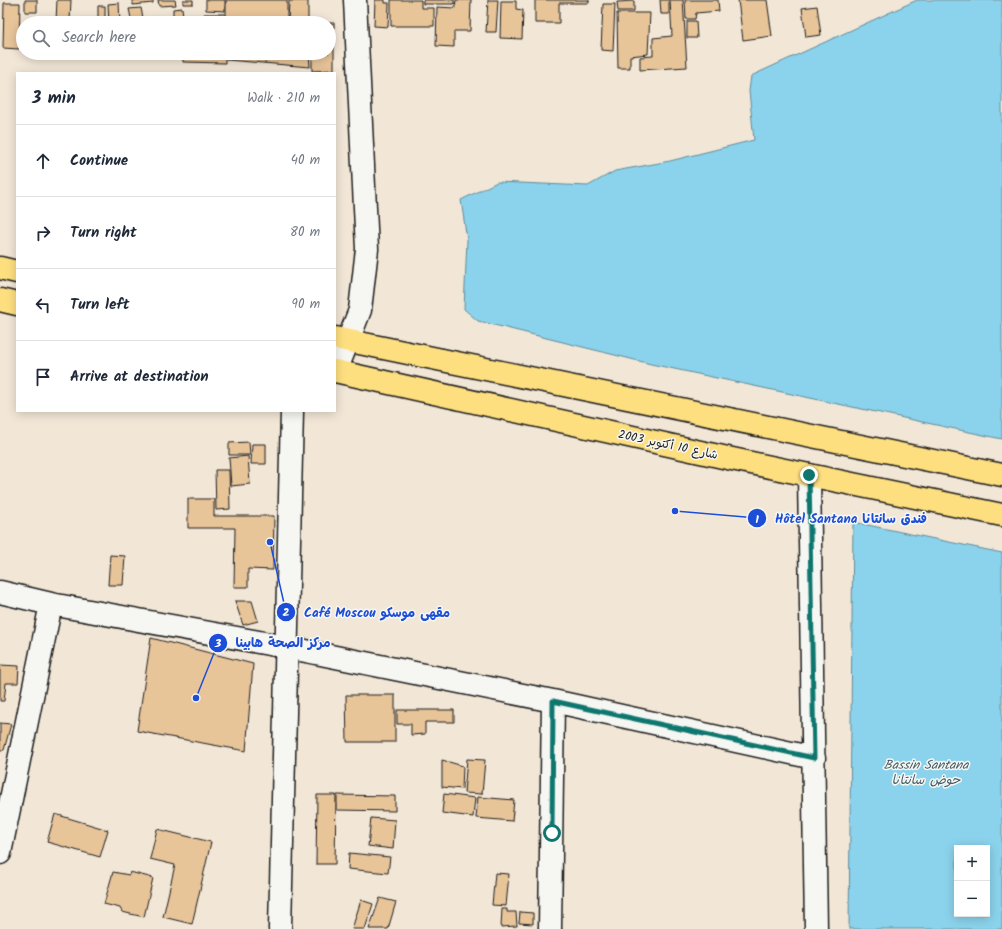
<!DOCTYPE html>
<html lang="en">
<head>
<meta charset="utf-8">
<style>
  body { margin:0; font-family:Kalam,"Playpen Sans Arabic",sans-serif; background:#f6f6f7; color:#1f2937 }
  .controls { position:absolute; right:12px; bottom:12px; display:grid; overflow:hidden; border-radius:0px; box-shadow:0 2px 10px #0003 }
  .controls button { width:36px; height:36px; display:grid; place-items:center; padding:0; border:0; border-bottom:1px solid #e0e1e3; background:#fff; color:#1f2937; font:20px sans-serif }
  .stop { position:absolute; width:12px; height:12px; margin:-9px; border:3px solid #0f766e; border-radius:50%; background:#fff }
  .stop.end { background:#0f766e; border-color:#fff; box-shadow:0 1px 4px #0008 }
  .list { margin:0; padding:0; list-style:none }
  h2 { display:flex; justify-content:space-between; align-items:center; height:52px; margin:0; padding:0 16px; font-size:17px }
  h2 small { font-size:13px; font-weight:400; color:#747a83 }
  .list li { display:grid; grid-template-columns:26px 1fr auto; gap:12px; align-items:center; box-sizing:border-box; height:72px; padding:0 16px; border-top:1px solid #e0e1e3 }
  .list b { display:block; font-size:15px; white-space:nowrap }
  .list em { font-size:13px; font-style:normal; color:#747a83 }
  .icon { flex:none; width:22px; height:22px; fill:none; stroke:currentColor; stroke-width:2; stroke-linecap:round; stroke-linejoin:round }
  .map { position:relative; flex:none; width:1002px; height:929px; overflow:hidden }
  .search { position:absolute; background:#fff; box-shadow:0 2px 10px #0003; left:16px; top:16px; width:320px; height:44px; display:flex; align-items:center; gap:10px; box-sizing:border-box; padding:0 14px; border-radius:22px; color:#747a83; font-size:15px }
  .panel { position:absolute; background:#fff; box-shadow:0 2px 10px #0003; left:16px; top:72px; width:320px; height:340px; border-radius:0px }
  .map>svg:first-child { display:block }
  .water { fill:#8bd3ec; stroke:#5f8a99; fill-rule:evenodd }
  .building { fill:#e8c499; stroke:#1c1c1c }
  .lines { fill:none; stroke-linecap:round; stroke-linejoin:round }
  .minor-casing { stroke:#1c1c1c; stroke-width:25 }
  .highway-casing { stroke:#1c1c1c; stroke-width:25 }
  .minor { stroke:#f6f6f2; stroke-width:22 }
  .highway { stroke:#fedf80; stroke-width:22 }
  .route { stroke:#0f766e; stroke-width:5 }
  .labels { text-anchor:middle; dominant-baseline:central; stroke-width:3; stroke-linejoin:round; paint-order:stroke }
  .street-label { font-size:12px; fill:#1c1c1c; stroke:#f6f6f2 }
  .water-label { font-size:13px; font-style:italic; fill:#435c65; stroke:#f6f6f2 }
  .leader { fill:none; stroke:#1d4ed8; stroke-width:1.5 }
  .callout-dot { fill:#1d4ed8; stroke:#f6f6f2; stroke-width:1.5 }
  .mark-label { font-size:12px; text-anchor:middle; font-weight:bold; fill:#fff }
  .callout-label { font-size:13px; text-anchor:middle; font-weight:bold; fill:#1d4ed8; stroke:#f6f6f2; stroke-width:3; stroke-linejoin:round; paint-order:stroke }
</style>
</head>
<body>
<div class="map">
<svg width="1002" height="929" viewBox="0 0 1002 929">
  <rect width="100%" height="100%" fill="#f2e7d7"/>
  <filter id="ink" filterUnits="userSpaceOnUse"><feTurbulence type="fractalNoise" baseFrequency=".025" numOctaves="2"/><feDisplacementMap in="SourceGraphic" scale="8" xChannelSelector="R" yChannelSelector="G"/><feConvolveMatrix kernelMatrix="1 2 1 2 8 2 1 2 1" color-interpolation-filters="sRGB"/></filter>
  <g filter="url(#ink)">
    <path class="water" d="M917 0H1002V439L651 364 478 321 464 309 467 240 461 200 497 182 588 186 615 171 670 161 754 140 749 91 751 76Z
      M853 522 1002 553V929H849ZM957 848H987V914H957Z"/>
    <path class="building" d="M25 0H37V12H25Z
      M57 0H71L70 21H56Z
      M133 0H153V3L133 5Z
      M158 0H175L176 5 159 6Z
      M183 0H193V4H183Z
      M206 0H225V11L206 10Z
      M226 0H287V23H226Z
      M375 0H385V3H389L388 27 374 26Z
      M391 0H421V8H434V26H391Z
      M423 0H454V4H423Z
      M456 0H471L470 31H454V47L436 46 437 7 455 8Z
      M488 0H498L496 32H486Z
      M535 0H589V3H559V23H535Z
      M660 0H669V14H661Z
      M670 0H683L687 67 640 70V57L653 56V38L672 36Z
      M685 0H718L719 11 696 13 695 19H686Z
      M738 0H767L772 36 743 40Z
      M289 1H308V23L288 22Z
      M501 1H516V9L523 10 522 39 500 38Z
      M634 1V11H618L617 2Z
      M4 3H20L19 49 3 48Z
      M119 3 120 23H109L108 4Z
      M603 4H615L613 51 601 50Z
      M98 6H105V21H98Z
      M817 6 821 35 806 37 802 8Z
      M141 8 144 23H132L129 9Z
      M182 8 184 23H173V9Z
      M617 13H650L648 54 630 56V68H618Z
      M204 14H225V23H204Z
      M687 21H696L697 38H687Z
      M329 23H334V70L312 71V53H329Z
      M183 53H225V63L183 62Z
      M227 53H309L310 67 227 60Z
      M249 442 250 455H229V443Z
      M252 444H266V464H251Z
      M248 456 250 484 231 486 229 458Z
      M215 470H229L230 509 216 510Z
      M188 499H214V516H274L273 570 248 569V587H234L235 528H188Z
      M110 555 125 556 123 585H108Z
      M235 601H252L258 621 243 625Z
      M151 638 253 664 246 751 137 731Z
      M0 665 19 666 18 683H6L4 701H0Z
      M346 695H395V742H347Z
      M397 710H454V722H425V734L411 735V724H397Z
      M0 723 11 724 4 750H0Z
      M467 759 485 760 482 794 464 793Z
      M442 760 463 766 462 789 442 787Z
      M444 794 475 798 473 817 442 813Z
      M317 795H336L335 864H316Z
      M337 795 395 796V811L337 810Z
      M478 797 514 800 512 821 476 818Z
      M55 814 108 830 100 857 47 842Z
      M371 818 395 820 393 849 368 846Z
      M157 829 211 842 192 924 163 917 175 865 150 859Z
      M349 853 390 857 388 873 348 869Z
      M113 872 129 875 130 872 153 878 144 917 122 912 120 908 104 904Z
      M495 873 509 874 506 906 492 905Z
      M380 898 396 902 388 929H369Z
      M361 900 373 904 365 929H352Z
      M502 909H507V912H516L517 926 501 927Z
      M520 912 533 913V924L519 923Z"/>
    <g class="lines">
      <defs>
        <path id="minor" d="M336 371 360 310 367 249 355 0
          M809 475 816 929
          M0 592 51 604 286 647 553 701
          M0 853 51 604
          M280 929 292 411
          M550 929 553 701 814 758"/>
        <path id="highway" d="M0 268 17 272
          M0 300 17 304
          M335 338 1002 475
          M335 371 732 459 1002 515"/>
      </defs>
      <use href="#minor" class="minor-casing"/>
      <use href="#highway" class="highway-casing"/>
      <use href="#minor" class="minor"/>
      <use href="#highway" class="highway"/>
    </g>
  </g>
  <g class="lines" filter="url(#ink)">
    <path class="route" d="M552 833 553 701 814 758 809 475"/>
  </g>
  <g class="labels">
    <g class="street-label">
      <text transform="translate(668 445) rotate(12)">شارع 10 أكتوبر 2003</text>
    </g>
    <g class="water-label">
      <text x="926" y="765">Bassin Santana<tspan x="926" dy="15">حوض سانتانا</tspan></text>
    </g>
  </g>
  <path class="leader" d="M675 511L757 518M270 542L286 612M196 698L218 643"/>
  <g class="callout-dot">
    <circle cx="675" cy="511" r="4"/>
    <circle cx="270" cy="542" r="4"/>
    <circle cx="196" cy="698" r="4"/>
    <circle cx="757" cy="518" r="10"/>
    <circle cx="286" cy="612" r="10"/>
    <circle cx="218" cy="643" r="10"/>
  </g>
  <g class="mark-label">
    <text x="757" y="523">1</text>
    <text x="286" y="616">2</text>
    <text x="218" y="647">3</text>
  </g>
  <g class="callout-label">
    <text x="851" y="523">Hôtel Santana فندق سانتانا</text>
    <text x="377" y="617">Café Moscou مقهى موسكو</text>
    <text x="283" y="647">مركز الصحة هابينا</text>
  </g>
</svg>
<div class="controls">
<button>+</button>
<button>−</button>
</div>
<div class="stop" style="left:552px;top:833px"></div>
<div class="stop end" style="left:809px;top:475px"></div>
<div class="search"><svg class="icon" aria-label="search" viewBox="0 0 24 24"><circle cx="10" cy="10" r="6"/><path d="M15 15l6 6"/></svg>Search here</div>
<section class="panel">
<h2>3 min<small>Walk · 210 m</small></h2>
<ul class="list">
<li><svg class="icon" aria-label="ahead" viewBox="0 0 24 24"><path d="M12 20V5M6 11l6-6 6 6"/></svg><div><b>Continue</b></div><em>40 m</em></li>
<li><svg class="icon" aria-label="right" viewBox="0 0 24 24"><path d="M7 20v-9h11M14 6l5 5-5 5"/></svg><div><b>Turn right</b></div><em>80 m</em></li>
<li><svg class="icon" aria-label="left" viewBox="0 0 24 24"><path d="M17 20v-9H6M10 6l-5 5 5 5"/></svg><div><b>Turn left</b></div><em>90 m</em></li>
<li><svg class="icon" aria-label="arrive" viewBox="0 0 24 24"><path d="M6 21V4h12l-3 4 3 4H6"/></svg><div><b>Arrive at destination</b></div></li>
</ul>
</section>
</div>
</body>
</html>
